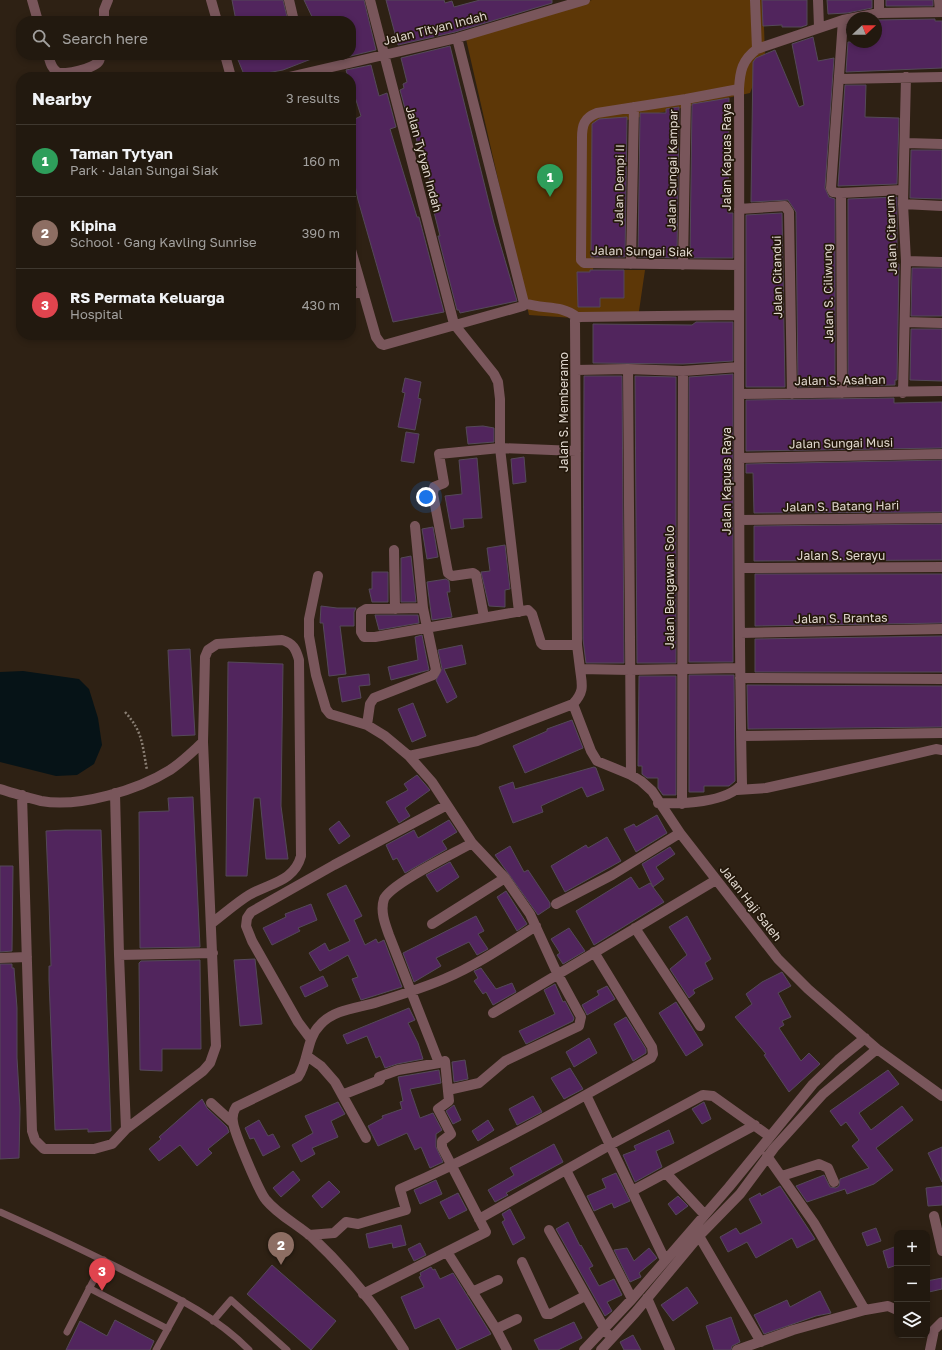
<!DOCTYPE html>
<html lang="en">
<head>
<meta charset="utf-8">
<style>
  body { margin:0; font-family:"Golos Text",sans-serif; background:#2a2218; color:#f1f3f6 }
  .controls { position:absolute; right:12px; bottom:12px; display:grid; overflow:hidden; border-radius:8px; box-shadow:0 2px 6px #0003 }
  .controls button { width:36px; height:36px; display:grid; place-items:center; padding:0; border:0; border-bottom:1px solid #3f382f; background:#22190f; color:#f1f3f6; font:20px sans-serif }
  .compass { position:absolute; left:846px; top:12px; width:36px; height:36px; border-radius:50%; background:#22190f; box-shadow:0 2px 6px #0003; rotate:68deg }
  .you { position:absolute; left:426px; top:497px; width:14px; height:14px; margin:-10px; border:3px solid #fff; border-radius:50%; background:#1a73e8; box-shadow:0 0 0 6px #1a73e833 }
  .badge { display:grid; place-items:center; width:26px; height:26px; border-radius:50%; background:#db2777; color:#fff; font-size:13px; font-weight:700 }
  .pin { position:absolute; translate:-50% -33px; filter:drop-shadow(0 1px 2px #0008) }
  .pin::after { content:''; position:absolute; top:21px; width:14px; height:12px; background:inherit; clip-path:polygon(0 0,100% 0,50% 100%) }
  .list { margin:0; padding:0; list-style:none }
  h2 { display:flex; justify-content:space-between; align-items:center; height:52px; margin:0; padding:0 16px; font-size:17px }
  h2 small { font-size:13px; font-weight:400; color:#a2a09e }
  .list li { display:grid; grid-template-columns:26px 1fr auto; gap:12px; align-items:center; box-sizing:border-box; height:72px; padding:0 16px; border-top:1px solid #3f382f }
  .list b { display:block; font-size:15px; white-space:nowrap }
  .list p { margin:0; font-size:13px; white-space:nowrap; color:#a2a09e }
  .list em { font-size:13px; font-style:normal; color:#a2a09e }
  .icon { flex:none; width:22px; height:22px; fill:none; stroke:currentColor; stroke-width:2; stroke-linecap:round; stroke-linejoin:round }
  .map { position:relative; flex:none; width:942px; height:1350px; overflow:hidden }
  .search { position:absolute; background:#22190f; box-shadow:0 2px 6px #0003; left:16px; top:16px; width:340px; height:44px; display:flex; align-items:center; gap:10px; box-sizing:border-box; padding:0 14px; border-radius:16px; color:#a2a09e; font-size:15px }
  .panel { position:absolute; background:#22190f; box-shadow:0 2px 6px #0003; left:16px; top:72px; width:340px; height:268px; border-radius:16px }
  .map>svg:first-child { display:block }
  .green { fill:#5d3707 }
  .water { fill:#061317 }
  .building { fill:#51255d; stroke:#554959 }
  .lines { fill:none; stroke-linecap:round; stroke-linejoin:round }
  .path { stroke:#897e73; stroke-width:2.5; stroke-dasharray:2 2; stroke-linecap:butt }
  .service { stroke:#79565b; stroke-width:7 }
  .minor { stroke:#79565b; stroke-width:10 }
  .labels { text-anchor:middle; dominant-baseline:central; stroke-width:3.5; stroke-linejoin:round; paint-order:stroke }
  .street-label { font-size:12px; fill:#e1d8cf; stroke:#24180b }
</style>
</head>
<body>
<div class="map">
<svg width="942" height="1350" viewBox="0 0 942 1350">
  <rect width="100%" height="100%" fill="#2e2114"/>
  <path class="green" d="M592 0H763L765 55 750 93 604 125 593 270H645L638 318 589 319 529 315 466 39Z"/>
  <path class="water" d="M23 671 79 679 89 689 98 718 102 745 94 764 77 775 56 776 0 762V672Z"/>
  <path class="building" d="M232 0H283L288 21H236Z
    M304 0H364L376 50 342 58 341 55H351V21H314Z
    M386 0H444L445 3 452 1 454 7 480 0H552V3L455 32 398 45Z
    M762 0H807V25L801 27H782V25L763 26Z
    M827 0H872V8L847 13 828 14Z
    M886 0H933V6H886Z
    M935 19V21H942V68L846 72 848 42H876V20Z
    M813 37 818 61 834 58 825 188 829 197 835 199V386L798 387 796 212 788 200 751 202 753 62 756 58 775 50 799 107 804 105 792 44Z
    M450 46 494 223 517 301 460 313 459 310H457L438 236H440L434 212 441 210 421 157 412 122 409 123 400 90 404 88 403 84 407 82 401 58Z
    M236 55H319V56L283 70 245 77Z
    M371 65 379 96 387 93 396 127 390 129 417 217H419L444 312 393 322 358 200 351 166V152L355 151 351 140V121L361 116 355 97 351 98V77H348L346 70Z
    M845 85H866L865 117 899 118 897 184 838 186Z
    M729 98 728 213H733V258H690L692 104Z
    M679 107 677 258 638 257 640 113H666V109Z
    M627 117 625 257H591L592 124 599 119Z
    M911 150H942V199L910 198Z
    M897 197V264H899L897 380H895V385L848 386V199Z
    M782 213 785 387H746V215Z
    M912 268H942V316H911Z
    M590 270H624V298H600V307H578L577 272H590Z
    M696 322H733V361L683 364 593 363V324L692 325Z
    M911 329H942V381L910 380Z
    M733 374V662H689V377Z
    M584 376H622L624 663H586L583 639Z
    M635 376 676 377V663H637Z
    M405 378 421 382 418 398 421 399 415 430 398 427 405 393 402 392Z
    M894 398V403L942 402V448L746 451V400Z
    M483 426 494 428V442L468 444 466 427Z
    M406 432 419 434 414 463 401 461Z
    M524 457 526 482 513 484 511 459Z
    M477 458 482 518 463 519 464 527 451 529 445 496 462 494 459 460Z
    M942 460V512L754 513 753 473H746V464Z
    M942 524V560L754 561V526Z
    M433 527 438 557 427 559 422 529Z
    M505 545 510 589 505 590V607L489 606 481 572 490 571 487 548Z
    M411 556 416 602H401V558Z
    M372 572H388V602H372L369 589H372Z
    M755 574H942V623L755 626Z
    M446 579 449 581 450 592H447L452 617 432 620 427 582Z
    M321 606 337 608H356L354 612V626H340L346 674 329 676 323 623H320Z
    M375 615H418L419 623 379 630Z
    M422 635 429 670 391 680 388 667 418 660 415 637Z
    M942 636V672H755V639Z
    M462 645 466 664 444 669 457 697 447 703 436 680 442 669 438 650Z
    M190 649 195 735 172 736 168 650Z
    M228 662 283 664 281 806 288 859H266L260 798H254L247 876H226Z
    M369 674 370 685 359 686 361 698 342 702 338 678Z
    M689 675H734L735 781 729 786H704V792H689Z
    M639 676H676V795H663L658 788V778H647L642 774V766H638Z
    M747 685 942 686V727L748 729Z
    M413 703 426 736 412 742 398 709Z
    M572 720 583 748 525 773 513 746 547 731V729Z
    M594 767 596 768 604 790 587 797 582 787 541 806 543 812 513 823 499 787 513 782 515 789Z
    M417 775 430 790 405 808 410 816 399 823 386 802 408 790 404 784Z
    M193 797 200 947 140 948 139 812 169 811 168 798Z
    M657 815 667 833 636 852 624 829 634 824 636 827Z
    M449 820 457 832 442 841 447 849 405 873 397 858 393 860 386 845 414 830 418 838Z
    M339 821 350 836 339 844 329 829Z
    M65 830H101L111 1131 88 1132V1129L55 1130 49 980V966H51L49 902 46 831Z
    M607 837 621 861 565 892 551 866 586 845 588 848Z
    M510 846 524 872 528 870 550 903V907L538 915 495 855Z
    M670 847 675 854 656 867 664 879 653 887 642 864Z
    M450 862 459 877 437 892 426 875Z
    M0 866H13L12 951 0 952Z
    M631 877 639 889 650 883 664 902 594 945 576 911Z
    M346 885 362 916 354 920 365 945 376 939 378 943 384 940 402 987 361 1000 352 979 358 977 348 955 320 971 309 953 325 943 329 951 350 941 327 894Z
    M506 891 527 924 517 931 497 897Z
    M311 904 317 920 298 928 300 931 272 945 263 928 286 917 285 914Z
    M476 916 484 931 478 934 488 949 477 955 469 942 436 958 441 966 414 982 403 953Z
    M687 916 711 959 705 963 713 979 693 990 695 993 689 998 670 969 687 955 669 927Z
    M569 928 585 951 563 964 557 955 560 953 551 939Z
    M255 959 262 1024 240 1026 234 960Z
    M200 960 201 1049H162V1071L140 1070 139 963 141 961Z
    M0 964H12V968H14L17 1008V1058L20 1109 19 1158 0 1159Z
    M481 968 496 989 512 983 516 992 493 1005 486 992 483 994 474 981 478 978 474 971Z
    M782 972 791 986 778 993 791 1017 782 1021 784 1025 779 1028 801 1061 809 1053 820 1064 789 1092 764 1055 766 1054 735 1017 752 1004 746 994 762 982Z
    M323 976 328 986 305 997 300 987Z
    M555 984 563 1002 565 1001 574 1018 573 1021 526 1044 519 1031 555 1014 544 990Z
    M607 986 615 999 587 1015 582 1005 599 995 597 991Z
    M676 1002 703 1045 686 1056 659 1013Z
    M409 1008 415 1020 408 1023 418 1043 423 1059 397 1064 385 1068 380 1056 376 1058 367 1036 347 1044 343 1035Z
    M626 1017 646 1049V1053L633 1061 614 1024Z
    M589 1038 597 1053 574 1067 566 1052Z
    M465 1060 468 1079 454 1082 452 1062Z
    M570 1068 583 1089 564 1099 551 1078Z
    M439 1070 441 1083 410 1089 420 1118 433 1113 442 1130 436 1134V1147L443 1162 430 1168 421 1147 415 1150 407 1133 378 1146 368 1126 383 1118 382 1116 402 1109 400 1102 403 1101 398 1077Z
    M888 1070 899 1084 859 1113 871 1130 902 1106 913 1120 876 1148 893 1170 874 1184 847 1194 845 1189 807 1202 796 1186 824 1175 830 1187 836 1188 839 1186 840 1179 869 1168 852 1146 859 1140 846 1122 841 1126 830 1111Z
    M533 1096 542 1112 517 1125 509 1109Z
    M202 1099 207 1108 227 1127 229 1132 208 1149 212 1153 197 1166 180 1145 159 1161 149 1149 161 1139 159 1137Z
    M338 1102 345 1114 331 1121 338 1137 312 1148 315 1154 301 1162 292 1145 313 1133 305 1116Z
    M704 1102 711 1119 702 1124 692 1109Z
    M454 1105 461 1120 453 1124 446 1111Z
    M259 1120 268 1136 273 1134 280 1147 263 1156 254 1138 250 1139 245 1128Z
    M488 1120 494 1130 478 1141 472 1131Z
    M669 1130 674 1143 656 1151 662 1167 635 1182 623 1155 636 1150 634 1146Z
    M554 1144 563 1162 506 1193 508 1195 495 1202 488 1190 514 1175 510 1168Z
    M942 1147V1182L928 1153Z
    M293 1171 300 1180 281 1197 273 1188Z
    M616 1173 630 1201 614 1208 612 1203 594 1211 587 1196 606 1188 602 1179Z
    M436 1180 442 1194 420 1204 414 1190Z
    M329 1181 340 1192 322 1208 312 1196Z
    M780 1186 815 1239 797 1248 792 1238 756 1258 747 1242 728 1252 720 1237 736 1228 740 1234 762 1223 749 1199 760 1193 761 1196Z
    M942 1186V1205L928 1206 926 1188Z
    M458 1193 467 1210 449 1219 440 1202Z
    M678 1196 688 1206 676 1215 668 1204Z
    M510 1209 525 1238 513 1245 502 1222 505 1220 502 1214Z
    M568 1222 580 1246 581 1245 593 1266 589 1268 599 1286 614 1279 622 1295 607 1302 612 1311 605 1316 556 1229Z
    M401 1225 406 1245 393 1248 392 1243 369 1248 366 1234Z
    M876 1228 881 1241 867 1246 862 1233Z
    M420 1243 426 1255 414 1261 408 1249Z
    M897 1246V1265L888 1268 883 1251Z
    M627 1248 634 1261 649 1248 657 1258 639 1273 641 1277 630 1282 614 1250Z
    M272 1265 336 1321 311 1350 247 1294Z
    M431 1267 433 1270 435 1269 440 1279 453 1273 491 1334 457 1350 439 1318 415 1329 401 1297 424 1287 419 1277 421 1276 420 1273Z
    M942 1278V1289L929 1292 927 1281Z
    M687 1287 698 1303 673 1321 661 1305Z
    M820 1291 831 1313 816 1316 764 1334 754 1315 787 1300 790 1307Z
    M731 1317 740 1342 732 1346 731 1350H714L706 1326Z
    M115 1320 154 1341 150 1350H66L80 1321 107 1336Z
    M574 1322 582 1338 558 1350H539L534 1340Z
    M633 1335 641 1350H624L620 1342Z"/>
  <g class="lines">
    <path class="path" d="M125 712C143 732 142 744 147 770"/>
    <path class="service" d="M0 1212C47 1233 94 1255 140 1279 178 1298 219 1319 249 1350
      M89 1288 168 1329
      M213 1321 231 1300 287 1350
      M67 1332 104 1260
      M156 1350 183 1301"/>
    <path class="minor" d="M32 0 38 21
      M211 0 217 21
      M289 0 293 17
      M370 0 454 324 494 374 498 382 500 399V448L519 612
      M755 0 757 49
      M818 0 819 27
      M879 0V13
      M939 0 940 12
      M843 20 831 188 833 192 841 193 903 190
      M104 21V10L108 0
      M48 55C50 61 51 68 57 72 64 76 95 68 99 61 100 59 100 57 101 55
      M225 55 231 77
      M289 77 457 38 585 0
      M840 79 942 77
      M905 143 942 144
      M841 193 842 393
      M903 204 942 206
      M739 209 785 206 789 212 792 394
      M351 250 376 337 381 344 384 345 523 306 524 303 457 38
      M906 261 942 262
      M631 264 634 107
      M683 265 686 99
      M739 265 584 263 581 260 582 138C582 125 584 118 597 113L686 99 739 89
      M351 294 362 292
      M524 303C544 310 560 304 577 317
      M905 322 942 323
      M628 369 631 775
      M576 370 628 369 683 371 739 367
      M903 393 906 261 903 204 906 77
      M739 394 942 391
      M740 458 942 454
      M740 520 942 518
      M394 550 395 609
      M740 568 942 567
      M318 576 309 619V636L316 675 326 709 330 714 367 725 385 736 409 756 432 782 472 843 505 878 530 914 557 973 581 1017 579 1026 505 1061 479 1083 448 1090
      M423 608 366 609 361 612V632L364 637H375L528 610 532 614 541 643 543 645H577
      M484 617 476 575 473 573 452 576 448 573 433 494 434 487 444 483 439 454 500 448 576 451
      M740 633 942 629
      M580 669 577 645 575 320 579 317 739 315
      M740 678 942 679
      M573 704 591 751 597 761 631 775 641 781 652 791 680 833 778 959 808 989 877 1049 942 1096
      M367 725 370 704 374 698 433 675 436 670 423 608 415 526
      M741 736 942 733
      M409 756 477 741 573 704C585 691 582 685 580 669L630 670 739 668
      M0 789C14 793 27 798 41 801 79 808 138 790 170 770 182 762 192 752 203 742
      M737 790 766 788 816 777 936 749 942 750
      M115 793 119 955 126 1129
      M22 795 32 1131 35 1140 44 1149H94L112 1144 126 1129 203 1071 210 1063 216 1046 203 742 205 657 208 650 217 644 282 640C293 643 296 649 299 660L301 856C294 882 269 883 249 895 236 903 224 914 212 923
      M658 803C681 804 727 803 742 784 737 552 740 320 739 89 740 71 742 60 757 49L843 20 879 13 942 12
      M682 804 683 371
      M556 904 612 875 680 833
      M432 924 505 878
      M635 928 700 1026
      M119 955 213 953
      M0 958 27 957
      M493 1013 716 880
      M310 1038 298 1022 252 941 246 926 247 918 251 912 334 865 447 805
      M307 1056 321 1066 335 1082 366 1138
      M342 1095 380 1080 379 1077 398 1070 439 1063
      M586 1095 665 1260
      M211 1103 233 1123
      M767 1156 814 1223 865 1310
      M566 1170 632 1299
      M666 1173 704 1214
      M782 1176 819 1164 828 1168 834 1182
      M632 1191 755 1125
      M934 1216 942 1251
      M479 1219 610 1145 703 1095 713 1096 769 1136
      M549 1230 607 1333
      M309 1235 334 1233 346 1222 358 1224 406 1210 400 1189C487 1151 569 1105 651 1058L653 1054 652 1047 594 952
      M699 1236 761 1342
      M447 1252 496 1329 507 1350
      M522 1262 546 1314H550L585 1296
      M472 1292 498 1280
      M363 1294 486 1232 442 1147V1141L451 1134 438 1109 449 1101 445 1061 439 1063 389 935C385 924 380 911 384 899 391 883 455 853 472 843
      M647 1298 670 1350
      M496 1329 517 1319
      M404 1350C379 1310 348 1271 314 1239 299 1225 279 1216 266 1200 259 1192 234 1132 233 1122 232 1117 233 1112 236 1107L298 1077C309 1061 306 1039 320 1025 334 1009 359 1008 378 1002 400 995 423 988 444 979 477 965 506 945 536 926
      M584 1350 632 1299 729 1187 813 1084 838 1060 865 1038
      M601 1350 635 1313 699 1236 740 1194 774 1148 823 1094 877 1049
      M737 1350 793 1330 865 1310 888 1306 897 1310
      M930 1350 934 1330 942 1322"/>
  </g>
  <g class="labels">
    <g class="street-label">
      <text transform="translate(435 28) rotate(-14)">Jalan Tityan Indah</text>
      <text transform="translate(726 157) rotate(-90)">Jalan Kapuas Raya</text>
      <text transform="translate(424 159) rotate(75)">Jalan Tytyan Indah</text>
      <text transform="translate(672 170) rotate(-89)">Jalan Sungai Kampar</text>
      <text transform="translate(619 185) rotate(-89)">Jalan Dempi II</text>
      <text transform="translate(891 235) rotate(-92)">Jalan Citarum</text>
      <text transform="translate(642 251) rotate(1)">Jalan Sungai Siak</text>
      <text transform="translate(777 277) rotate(-91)">Jalan Citandui</text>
      <text transform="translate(828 293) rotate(-91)">Jalan S. Ciliwung</text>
      <text transform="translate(840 380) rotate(-1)">Jalan S. Asahan</text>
      <text transform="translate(563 412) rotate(-90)">Jalan S. Memberamo</text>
      <text transform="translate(841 443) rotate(-1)">Jalan Sungai Musi</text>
      <text transform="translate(726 481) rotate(-90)">Jalan Kapuas Raya</text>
      <text transform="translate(841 506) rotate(-1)">Jalan S. Batang Hari</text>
      <text x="841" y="555">Jalan S. Serayu</text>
      <text transform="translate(669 587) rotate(-90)">Jalan Bengawan Solo</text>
      <text transform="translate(841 618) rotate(-1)">Jalan S. Brantas</text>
      <text transform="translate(751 903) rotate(52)">Jalan Haji Saleh</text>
    </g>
  </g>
</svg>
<div class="controls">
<button>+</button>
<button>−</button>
<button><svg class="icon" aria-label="layers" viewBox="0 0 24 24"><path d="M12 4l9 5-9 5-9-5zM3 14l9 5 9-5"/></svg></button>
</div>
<svg class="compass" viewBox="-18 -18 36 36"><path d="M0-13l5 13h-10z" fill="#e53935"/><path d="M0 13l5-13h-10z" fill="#a2a09e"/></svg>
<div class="you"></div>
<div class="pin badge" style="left:550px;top:197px;background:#2e9e5b">1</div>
<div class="pin badge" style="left:281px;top:1265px;background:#8d6e63">2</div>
<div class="pin badge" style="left:102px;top:1291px;background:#e0444e">3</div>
<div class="search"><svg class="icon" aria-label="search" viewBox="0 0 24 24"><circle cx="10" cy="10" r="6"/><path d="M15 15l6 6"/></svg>Search here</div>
<section class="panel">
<h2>Nearby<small>3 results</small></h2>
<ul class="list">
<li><span class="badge" style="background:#2e9e5b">1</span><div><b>Taman Tytyan</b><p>Park · Jalan Sungai Siak</p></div><em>160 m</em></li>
<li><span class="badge" style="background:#8d6e63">2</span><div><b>Kipina</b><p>School · Gang Kavling Sunrise</p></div><em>390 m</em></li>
<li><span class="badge" style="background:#e0444e">3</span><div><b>RS Permata Keluarga</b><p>Hospital</p></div><em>430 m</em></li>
</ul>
</section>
</div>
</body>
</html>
